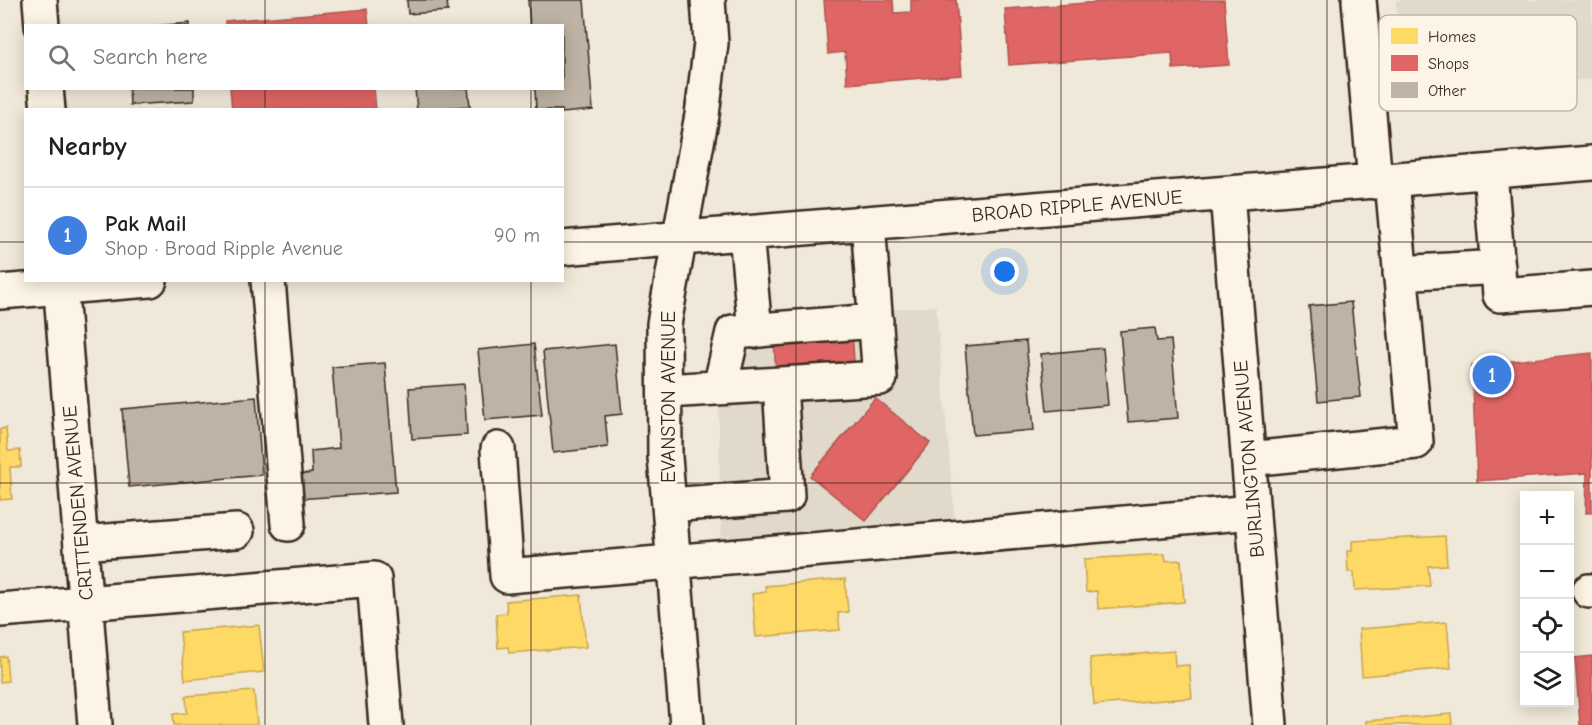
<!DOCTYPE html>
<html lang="en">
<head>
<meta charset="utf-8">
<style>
  body { margin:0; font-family:"Comic Neue",sans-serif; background:#f6f6f6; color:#202124 }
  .controls { position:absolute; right:18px; bottom:18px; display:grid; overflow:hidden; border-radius:0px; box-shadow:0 3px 15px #0003 }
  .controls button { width:54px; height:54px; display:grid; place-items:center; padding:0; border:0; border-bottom:2px solid #e0e0e0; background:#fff; color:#202124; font:30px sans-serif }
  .you { position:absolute; left:1005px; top:272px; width:21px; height:21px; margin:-15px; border:4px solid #fff; border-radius:50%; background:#1a73e8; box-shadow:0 0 0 9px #1a73e833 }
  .badge { display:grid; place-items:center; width:39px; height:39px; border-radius:50%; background:#b45309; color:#fff; font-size:20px; font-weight:700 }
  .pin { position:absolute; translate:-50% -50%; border:3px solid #fff; box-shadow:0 2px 6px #0006 }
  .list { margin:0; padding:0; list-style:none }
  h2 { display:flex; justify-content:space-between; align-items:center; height:78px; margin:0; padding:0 24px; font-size:26px }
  h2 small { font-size:20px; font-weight:400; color:#757577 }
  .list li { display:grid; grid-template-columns:39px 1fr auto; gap:18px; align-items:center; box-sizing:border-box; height:96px; padding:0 24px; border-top:2px solid #e0e0e0 }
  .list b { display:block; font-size:22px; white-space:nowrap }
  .list p { margin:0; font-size:20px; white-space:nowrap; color:#757577 }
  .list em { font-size:20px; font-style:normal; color:#757577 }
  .icon { flex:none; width:33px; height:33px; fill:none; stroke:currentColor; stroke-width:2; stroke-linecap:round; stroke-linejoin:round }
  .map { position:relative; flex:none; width:1592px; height:725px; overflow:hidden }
  .search { position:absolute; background:#fff; box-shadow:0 3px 15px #0003; left:24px; top:24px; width:540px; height:66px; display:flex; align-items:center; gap:15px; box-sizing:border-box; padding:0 21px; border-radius:0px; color:#757577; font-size:22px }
  .panel { position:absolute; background:#fff; box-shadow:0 3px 15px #0003; left:24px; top:108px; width:540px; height:174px; border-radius:0px }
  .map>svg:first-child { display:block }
  .built { fill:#e1d9c9 }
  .homes { fill:#ffd966; stroke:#c4a450; stroke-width:1.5 }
  .shops { fill:#e06666; stroke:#ae5450; stroke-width:1.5 }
  .building { fill:#beb3a4; stroke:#3b2a1e; stroke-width:1.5 }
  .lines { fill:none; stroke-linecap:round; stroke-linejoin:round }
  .minor-casing { stroke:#3b2a1e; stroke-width:38 }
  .minor { stroke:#fcf5e5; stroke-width:33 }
  .grid { fill:none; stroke:#3b2a1e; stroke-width:1.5; stroke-opacity:0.55 }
  .labels { text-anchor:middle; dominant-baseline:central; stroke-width:6; stroke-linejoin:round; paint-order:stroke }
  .street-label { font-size:20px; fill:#3b2a1e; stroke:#fcf5e5 }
  .key { fill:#fcf5e5; stroke:#c2b8a9; stroke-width:1.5 }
  .key-label { font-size:16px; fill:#3b2a1e }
</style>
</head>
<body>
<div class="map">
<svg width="1592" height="725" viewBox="0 0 1592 725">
  <rect width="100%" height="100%" fill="#f0e9d9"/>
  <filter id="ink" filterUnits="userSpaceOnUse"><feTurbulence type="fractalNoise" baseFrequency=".0167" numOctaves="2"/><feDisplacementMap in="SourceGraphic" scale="12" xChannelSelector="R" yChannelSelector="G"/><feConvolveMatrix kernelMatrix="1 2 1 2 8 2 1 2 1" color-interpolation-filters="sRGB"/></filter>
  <g filter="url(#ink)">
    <path class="built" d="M1396 0H1592V79L1403 95Z
      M936 306 955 521 721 538 717 322Z"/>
    <path class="homes" d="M6 428 8 451 20 450 21 467H10L12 499 0 500V429Z
      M1445 536 1447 565 1428 566 1430 586 1355 590 1354 572H1348L1347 551H1352V541Z
      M1165 554 1166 561 1181 560 1184 602 1098 609 1097 591 1086 592 1084 559Z
      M845 579 848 612 838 613 840 630 756 637 752 594 766 592 765 586Z
      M581 595 586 647 509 653 508 647 498 648 496 614 507 613 506 601Z
      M1447 622 1451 668 1362 676 1359 629Z
      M259 625 264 672 185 680 180 632Z
      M1174 651 1175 666 1189 665 1192 698 1094 705 1090 658Z
      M6 656 8 681 0 682V657Z
      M254 691 257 725H174L173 714 187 713 186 696Z
      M1451 714 1452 725H1366V721Z"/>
    <path class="shops" d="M824 0H893L894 13 911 12V0H956L962 75 847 84 845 52 828 54Z
      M1127 0H1224L1229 65 1173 69 1172 53 1009 65 1005 9Z
      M367 9 369 26H225V21Z
      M230 88H374L376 110H232Z
      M852 332 855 375 776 381 774 337Z
      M1592 353V512L1586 513 1587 473 1477 481 1472 365Z
      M875 398 930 443 866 521 810 476Z
      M1592 656V725H1580L1575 658Z"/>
    <path class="building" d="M407 0H447L448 11 408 14Z
      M528 0H584L593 110 562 113V110H536L535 88H562V26H530Z
      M190 23V26H153Z
      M129 88H194V101L130 105Z
      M415 88H468L470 106 417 110Z
      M1351 302 1361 397 1318 401 1309 306Z
      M1155 328 1157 341 1171 340 1178 418 1128 422 1120 331Z
      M1026 341 1034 430 973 435 965 346Z
      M534 344 542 415 485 420 478 350Z
      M615 344 622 414 605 416 608 447 553 453 543 351Z
      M1103 348 1108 405 1047 411 1041 354Z
      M385 363 396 492 298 499 297 475 312 473 311 451 339 448 332 367Z
      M464 384 467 435 412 439 409 388Z
      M256 397 262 475 129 487 122 409Z"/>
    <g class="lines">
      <defs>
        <path id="minor" d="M40 0 42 26
          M1359 0 1375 182
          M46 88 48 110
          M1490 172 1500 295 1592 288
          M1227 194 1270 725
          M746 233 755 331
          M562 248 1592 163
          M1400 273 1498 267
          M60 280 95 725
          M268 280 288 524
          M0 292 150 280
          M720 387 733 332 876 321
          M666 391 880 378 868 223
          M498 449 507 576 1253 512
          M1249 459 1416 442 1392 181
          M669 505 787 496 780 385
          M81 543 237 531
          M1589 591H1592
          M0 610 374 579 386 725
          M687 725 665 457 664 324 702 115 711 43 708 0"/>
      </defs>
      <use href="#minor" class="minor-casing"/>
      <use href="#minor" class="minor"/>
    </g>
  </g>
  <path class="grid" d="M265 0V26M531 0V26M796 0V725M1061 0V725M1327 0V725M265 88V110M531 88V110M0 242H26M562 242H1592M265 280V725M531 280V725M0 483H1592"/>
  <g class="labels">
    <g class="street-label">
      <text transform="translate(1077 206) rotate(-5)">BROAD RIPPLE AVENUE</text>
      <text transform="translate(668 397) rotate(-90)">EVANSTON AVENUE</text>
      <text transform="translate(1249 459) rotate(-95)">BURLINGTON AVENUE</text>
      <text transform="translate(78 503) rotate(-95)">CRITTENDEN AVENUE</text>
    </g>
  </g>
  <rect x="1379" y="15" width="198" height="96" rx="9" class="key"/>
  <rect x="1391" y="28" width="27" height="16" fill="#ffd966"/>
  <rect x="1391" y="55" width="27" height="16" fill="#e06666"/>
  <rect x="1391" y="82" width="27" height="16" fill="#beb3a4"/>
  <g class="key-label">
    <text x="1428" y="42">Homes</text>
    <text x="1428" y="69">Shops</text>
    <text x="1428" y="96">Other</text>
  </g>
</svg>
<div class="controls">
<button>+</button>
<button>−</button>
<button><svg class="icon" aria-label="locate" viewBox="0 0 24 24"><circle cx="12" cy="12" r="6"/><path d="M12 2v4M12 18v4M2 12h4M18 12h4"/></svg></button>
<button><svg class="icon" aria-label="layers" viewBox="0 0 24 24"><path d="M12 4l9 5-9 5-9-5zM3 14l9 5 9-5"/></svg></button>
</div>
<div class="you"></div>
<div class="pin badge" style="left:1492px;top:375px;background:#3f7fe0">1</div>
<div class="search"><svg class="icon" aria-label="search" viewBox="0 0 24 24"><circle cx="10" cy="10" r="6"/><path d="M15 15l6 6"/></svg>Search here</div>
<section class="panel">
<h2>Nearby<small></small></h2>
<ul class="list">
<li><span class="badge" style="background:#3f7fe0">1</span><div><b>Pak Mail</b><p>Shop · Broad Ripple Avenue</p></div><em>90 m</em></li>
</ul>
</section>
</div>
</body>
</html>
